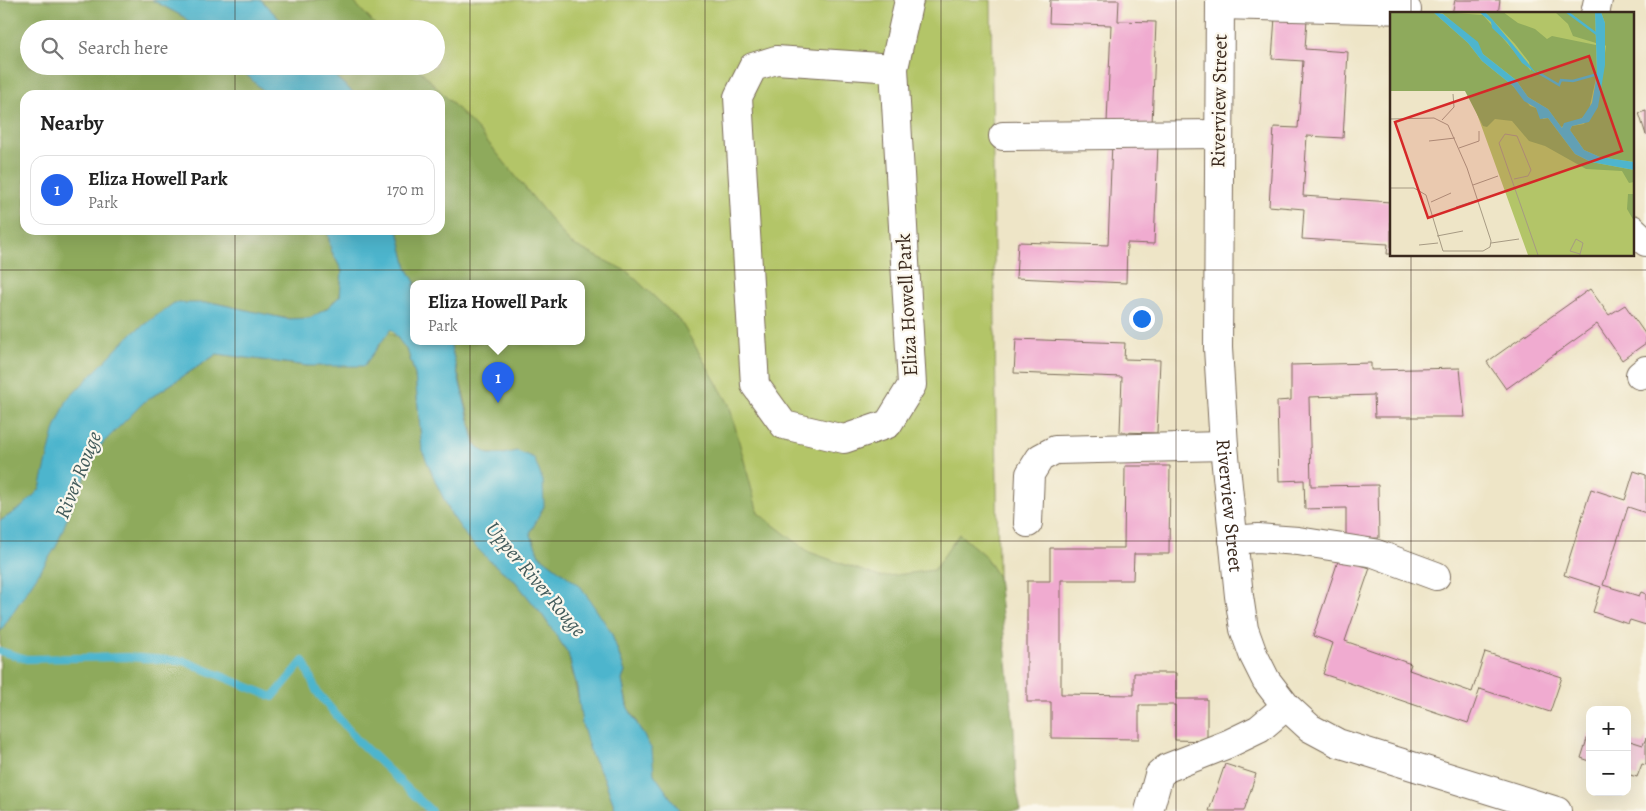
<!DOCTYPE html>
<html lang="en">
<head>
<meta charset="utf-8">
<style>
  body { margin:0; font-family:Alegreya,serif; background:#f6f6f6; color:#222 }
  .controls { position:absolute; right:15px; bottom:15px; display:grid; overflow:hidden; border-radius:10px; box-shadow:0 5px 20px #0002 }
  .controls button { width:45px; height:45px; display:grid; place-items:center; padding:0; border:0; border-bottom:1px solid #e0e0e0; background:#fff; color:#222; font:25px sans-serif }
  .you { position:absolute; left:1141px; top:318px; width:18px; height:18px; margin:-12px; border:4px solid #fff; border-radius:50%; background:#1a73e8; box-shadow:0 0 0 8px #1a73e833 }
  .badge { display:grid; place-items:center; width:32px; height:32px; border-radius:50%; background:#2563eb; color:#fff; font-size:16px; font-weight:700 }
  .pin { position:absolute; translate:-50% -41px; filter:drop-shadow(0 1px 2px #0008) }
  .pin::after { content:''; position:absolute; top:26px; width:18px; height:15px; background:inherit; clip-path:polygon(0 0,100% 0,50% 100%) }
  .popup { position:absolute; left:410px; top:280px; width:175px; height:65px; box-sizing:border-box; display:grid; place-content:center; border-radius:10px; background:#fff; filter:drop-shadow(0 1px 4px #0005); font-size:16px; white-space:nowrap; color:#767676 }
  .popup b { font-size:19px; color:#222 }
  .popup::after { content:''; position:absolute; left:50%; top:100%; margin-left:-10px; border:10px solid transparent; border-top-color:#fff }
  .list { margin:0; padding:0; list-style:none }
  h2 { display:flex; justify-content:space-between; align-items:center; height:65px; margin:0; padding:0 20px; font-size:21px }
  h2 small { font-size:16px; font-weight:400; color:#767676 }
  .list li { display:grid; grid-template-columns:32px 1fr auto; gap:15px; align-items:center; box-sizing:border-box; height:70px; margin:0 10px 10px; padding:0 10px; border:1px solid #e0e0e0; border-radius:15px }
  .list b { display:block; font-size:19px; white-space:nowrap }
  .list p { margin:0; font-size:16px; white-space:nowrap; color:#767676 }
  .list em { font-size:16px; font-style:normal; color:#767676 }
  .icon { flex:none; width:28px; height:28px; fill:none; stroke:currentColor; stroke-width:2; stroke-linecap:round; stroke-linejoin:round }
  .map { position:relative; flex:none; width:1646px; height:811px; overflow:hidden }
  .search { position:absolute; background:#fff; box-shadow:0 5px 20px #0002; left:20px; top:20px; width:425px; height:55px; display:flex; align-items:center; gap:12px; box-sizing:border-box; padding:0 18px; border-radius:28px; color:#767676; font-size:19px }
  .panel { position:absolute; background:#fff; box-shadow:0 5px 20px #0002; left:20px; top:90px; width:425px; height:145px; border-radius:15px }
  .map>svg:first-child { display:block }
  .green { fill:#b3c568; stroke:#777843; fill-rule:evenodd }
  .forest { fill:#8eaa5c; stroke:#646a3d }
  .water { fill:#4eb5cd; stroke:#447076 }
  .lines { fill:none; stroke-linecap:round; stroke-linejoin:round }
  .stream { stroke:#4eb5cd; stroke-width:8 }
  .building { fill:#f0abd0 }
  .minor-casing { stroke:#7a6b59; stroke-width:30 }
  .minor { stroke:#fff; stroke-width:28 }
  .grid { fill:none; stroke:#3b2a1e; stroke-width:1; stroke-opacity:0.55 }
  .labels { text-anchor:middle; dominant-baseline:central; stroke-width:4.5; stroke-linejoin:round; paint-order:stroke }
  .street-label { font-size:20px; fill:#3b2a1e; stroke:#fbf7ec }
  .water-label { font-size:21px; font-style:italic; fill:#425b5b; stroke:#fbf7ec }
  .inset-river { fill:none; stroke:#4eb5cd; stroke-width:2.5 }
  .inset-road { fill:none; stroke:#a69a83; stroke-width:1 }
  .view { fill:#d62828; fill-opacity:0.15; stroke:#d62828; stroke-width:2.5 }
  .inset-edge { fill:none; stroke:#3b2a1e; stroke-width:2.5 }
</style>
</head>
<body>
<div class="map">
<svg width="1646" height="811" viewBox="0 0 1646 811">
  <rect width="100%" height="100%" fill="#fbf7ec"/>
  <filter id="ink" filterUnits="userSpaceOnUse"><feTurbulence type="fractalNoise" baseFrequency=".02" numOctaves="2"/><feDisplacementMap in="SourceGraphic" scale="10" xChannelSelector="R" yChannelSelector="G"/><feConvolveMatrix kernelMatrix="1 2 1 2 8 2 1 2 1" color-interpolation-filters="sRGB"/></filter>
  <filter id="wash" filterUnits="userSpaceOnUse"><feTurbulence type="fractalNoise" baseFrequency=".0096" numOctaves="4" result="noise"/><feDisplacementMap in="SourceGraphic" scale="20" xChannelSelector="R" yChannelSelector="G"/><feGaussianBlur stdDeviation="1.12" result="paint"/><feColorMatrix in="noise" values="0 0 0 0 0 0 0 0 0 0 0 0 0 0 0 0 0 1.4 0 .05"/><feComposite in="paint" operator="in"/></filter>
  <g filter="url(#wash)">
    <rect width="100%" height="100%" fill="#eee5c7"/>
    <path class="green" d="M0 0H991L1001 811H0ZM29 29H436V66H29ZM25 95H440V230H25ZM414 284H582V342H414Z"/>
    <path class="forest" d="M0 0H152L184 17 196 29H29V66H237L268 95H25V230H327L331 250 342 271 340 296C331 304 323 313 312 317 294 325 236 307 215 303L48 461 40 489 22 507 0 521Z
      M261 0H352L379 29H289Z
      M323 66H416L478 130 570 243 628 272 681 322 729 404 758 513 809 552 880 577 934 570 959 534 984 555 998 577 1014 729 1016 786 1021 811H680L653 774 636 720 628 708 622 680 625 672 611 632 556 568 539 555 530 533 544 506 517 451 503 454H488L477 446 450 342H582V284H416L407 268 398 230H440V95H356Z
      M387 331 398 338 408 352 415 375 422 450 451 514 473 544 491 562 515 581 543 616 568 653 591 754 604 778 616 811H0V632L78 491 102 444 144 402 217 354 307 366 377 349Z"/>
    <path class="water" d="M152 0H261L289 29H196L184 17Z
      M237 66H323L356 95H268Z
      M327 230H398L407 268 416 284H414V342H450L475 445 488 454H503L517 451 534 458 543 481 544 506 530 533 539 555 581 587 611 632 625 672 622 680 627 706 652 750 654 774 680 811H616L604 778 591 754 582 724 577 687 568 653 543 616 515 581 491 562 469 540 451 514 437 485 422 450 415 375 408 352 391 329 364 366H307L217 354 144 402 102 444 78 491 56 547 0 632V521L22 507 40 489 54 431 67 400 131 334 174 303H215L287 319 310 318 326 309 340 296 342 271 331 250Z"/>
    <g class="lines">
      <path class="stream" d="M0 651 26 659 127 657 184 661 273 697 303 661 317 692 358 741 431 811"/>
    </g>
    <g id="blocks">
      <path class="building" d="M1050 0H1119L1118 21 1156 22 1152 125 1107 123 1111 25 1049 23Z
        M1455 0H1500L1498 14H1452Z
        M1275 17 1307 19 1305 49 1348 52 1343 138 1307 136 1303 196 1391 202V254H1387L1388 244 1302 239 1304 209 1269 206 1274 127 1298 128 1303 61 1272 59Z
        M1646 111V135L1639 113Z
        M1112 142 1158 144 1154 244 1127 243 1126 283 1016 278 1018 242 1108 245Z
        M1590 289 1609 315 1625 305 1646 335V343L1622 360 1597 324 1506 389 1487 362Z
        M1016 339 1125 343 1124 359 1160 360 1157 433 1120 432 1122 377 1014 373Z
        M1371 363V370L1460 368 1465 417H1375L1374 395 1309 397 1311 486 1378 485 1379 538 1346 539V508L1305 509 1304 480 1279 481 1277 401 1291 400V365Z
        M1125 466H1170L1169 554H1134L1133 580H1061V694L1134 695V673H1176V699H1207V741L1175 740V705H1139V739L1051 738V702H1027V581H1050V548H1124Z
        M1634 471 1646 475V513L1628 507 1603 585 1639 596 1641 592 1646 594V625L1630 620 1628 624 1593 612 1601 587 1564 575 1591 489 1625 500Z
        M1339 558 1370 568 1345 641 1411 664 1409 670 1472 692 1485 652 1562 677 1550 712 1480 689 1468 723 1323 674 1333 643 1313 636Z
        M1589 733H1590V761L1581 758Z
        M1646 738V765L1642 764 1637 777 1627 774V740L1643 745Z
        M1225 764 1256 774 1244 811H1209Z"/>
    </g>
  </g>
  <g filter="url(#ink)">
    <use href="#blocks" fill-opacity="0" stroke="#7a6b59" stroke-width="1"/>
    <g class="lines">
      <defs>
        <g id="minor">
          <path id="s1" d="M1220 0 1218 348 1224 446 1239 596 1244 629 1253 654 1266 680 1286 706 1310 728 1338 743 1557 811"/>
          <path d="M1220 5 1407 10"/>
          <path d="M1595 14 1598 0"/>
          <path d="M894 68 776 60 753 67 738 97 755 385 784 425 844 439 888 424 912 385 894 68 909 0"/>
          <path d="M1003 136 1219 134"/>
          <path d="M1632 229 1646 242"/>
          <path d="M1640 375 1646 370"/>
          <path d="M1028 523 1030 474 1040 458 1055 450 1224 446"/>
          <path d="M1233 540 1258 538 1298 541 1374 553 1436 576"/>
          <path d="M1149 811 1159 775 1167 768 1228 744 1259 729 1286 706"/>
        </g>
      </defs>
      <use href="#minor" class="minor-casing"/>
      <use href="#minor" class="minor"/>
    </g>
  </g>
  <path class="grid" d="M235 0V29M470 0V811M705 0V811M941 0V811M1176 0V811M1411 0V14M235 66V95M235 230V811M1411 255V811M0 270H1646M0 541H1646"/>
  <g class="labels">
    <g class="street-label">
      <text transform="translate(1219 101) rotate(-89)">Riverview Street</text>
      <text transform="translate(907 305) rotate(-93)">Eliza Howell Park</text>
      <text stroke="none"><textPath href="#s1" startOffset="506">Riverview Street</textPath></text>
    </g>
    <g class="water-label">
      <text transform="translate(78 475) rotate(-68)">River Rouge</text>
      <text transform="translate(536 579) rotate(50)">Upper River Rouge</text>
    </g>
  </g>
  <g transform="translate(1390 12)">
    <rect width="244" height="244" fill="#eee5c7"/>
    <path d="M0 0H244V243H138L78 77Z" fill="#b3c568"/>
    <path d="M0 0H43L78 31 92 49 123 74 140 94 146 96 153 107 158 106 185 142 201 150 244 158V170L239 171 232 159 196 157 155 134 139 129 122 109 105 107 97 115 93 114 75 79H0ZM51 0 93 3 141 59 139 50 125 32 95 0H113L128 11 145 17 157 27 162 24 206 33 207 62 199 98 192 106 171 115 158 97 138 85 126 68 93 42 85 29ZM165 0H205L206 31 183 24 178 12ZM211 0H244V150L210 145 194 138 180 118 182 114 194 112 208 90 216 34 213 31 215 11ZM238 182H244V209L237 197Z" fill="#8eaa5c"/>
    <path d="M43 0 53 2 88 30 93 42 126 68 138 85 158 97 172 116 174 111 192 106 202 91 207 62 205 0H211L215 11V53L208 95 199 110 182 114 180 118 194 138 210 145 244 150V158L201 150 185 142 158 106 150 107 146 96 134 89 123 74 92 49 78 31ZM89 0H95L102 7 146 61 132 51 117 30 102 16 101 10Z" fill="#4eb5cd"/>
    <path class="inset-river" d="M177 0 208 23M147 60 169 73 171 68 183 69 208 62"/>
    <path class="inset-road" d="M0 107 44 106 58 113 77 156 101 229 100 235 93 239H53L36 183 24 176H0M52 108 64 95 63 82M39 129 65 126M69 136 89 129V119M124 167 138 164 141 158 127 124 115 122 109 131 148 243M83 173 108 164M41 190 61 181M66 195 88 188M47 224 73 219M101 231 129 227M29 233 48 231M190 243V242L192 235 193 231 186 227 180 239 190 242"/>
    <path class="view" d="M199 44 232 139 38 206 5 110Z"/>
    <rect width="244" height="244" class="inset-edge"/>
  </g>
</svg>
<div class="controls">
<button>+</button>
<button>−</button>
</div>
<div class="you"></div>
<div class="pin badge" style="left:498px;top:403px">1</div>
<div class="popup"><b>Eliza Howell Park</b>Park</div>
<div class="search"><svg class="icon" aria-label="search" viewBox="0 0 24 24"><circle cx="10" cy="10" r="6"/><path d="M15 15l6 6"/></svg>Search here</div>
<section class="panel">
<h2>Nearby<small></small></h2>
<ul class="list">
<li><span class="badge">1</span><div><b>Eliza Howell Park</b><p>Park</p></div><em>170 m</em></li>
</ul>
</section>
</div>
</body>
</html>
